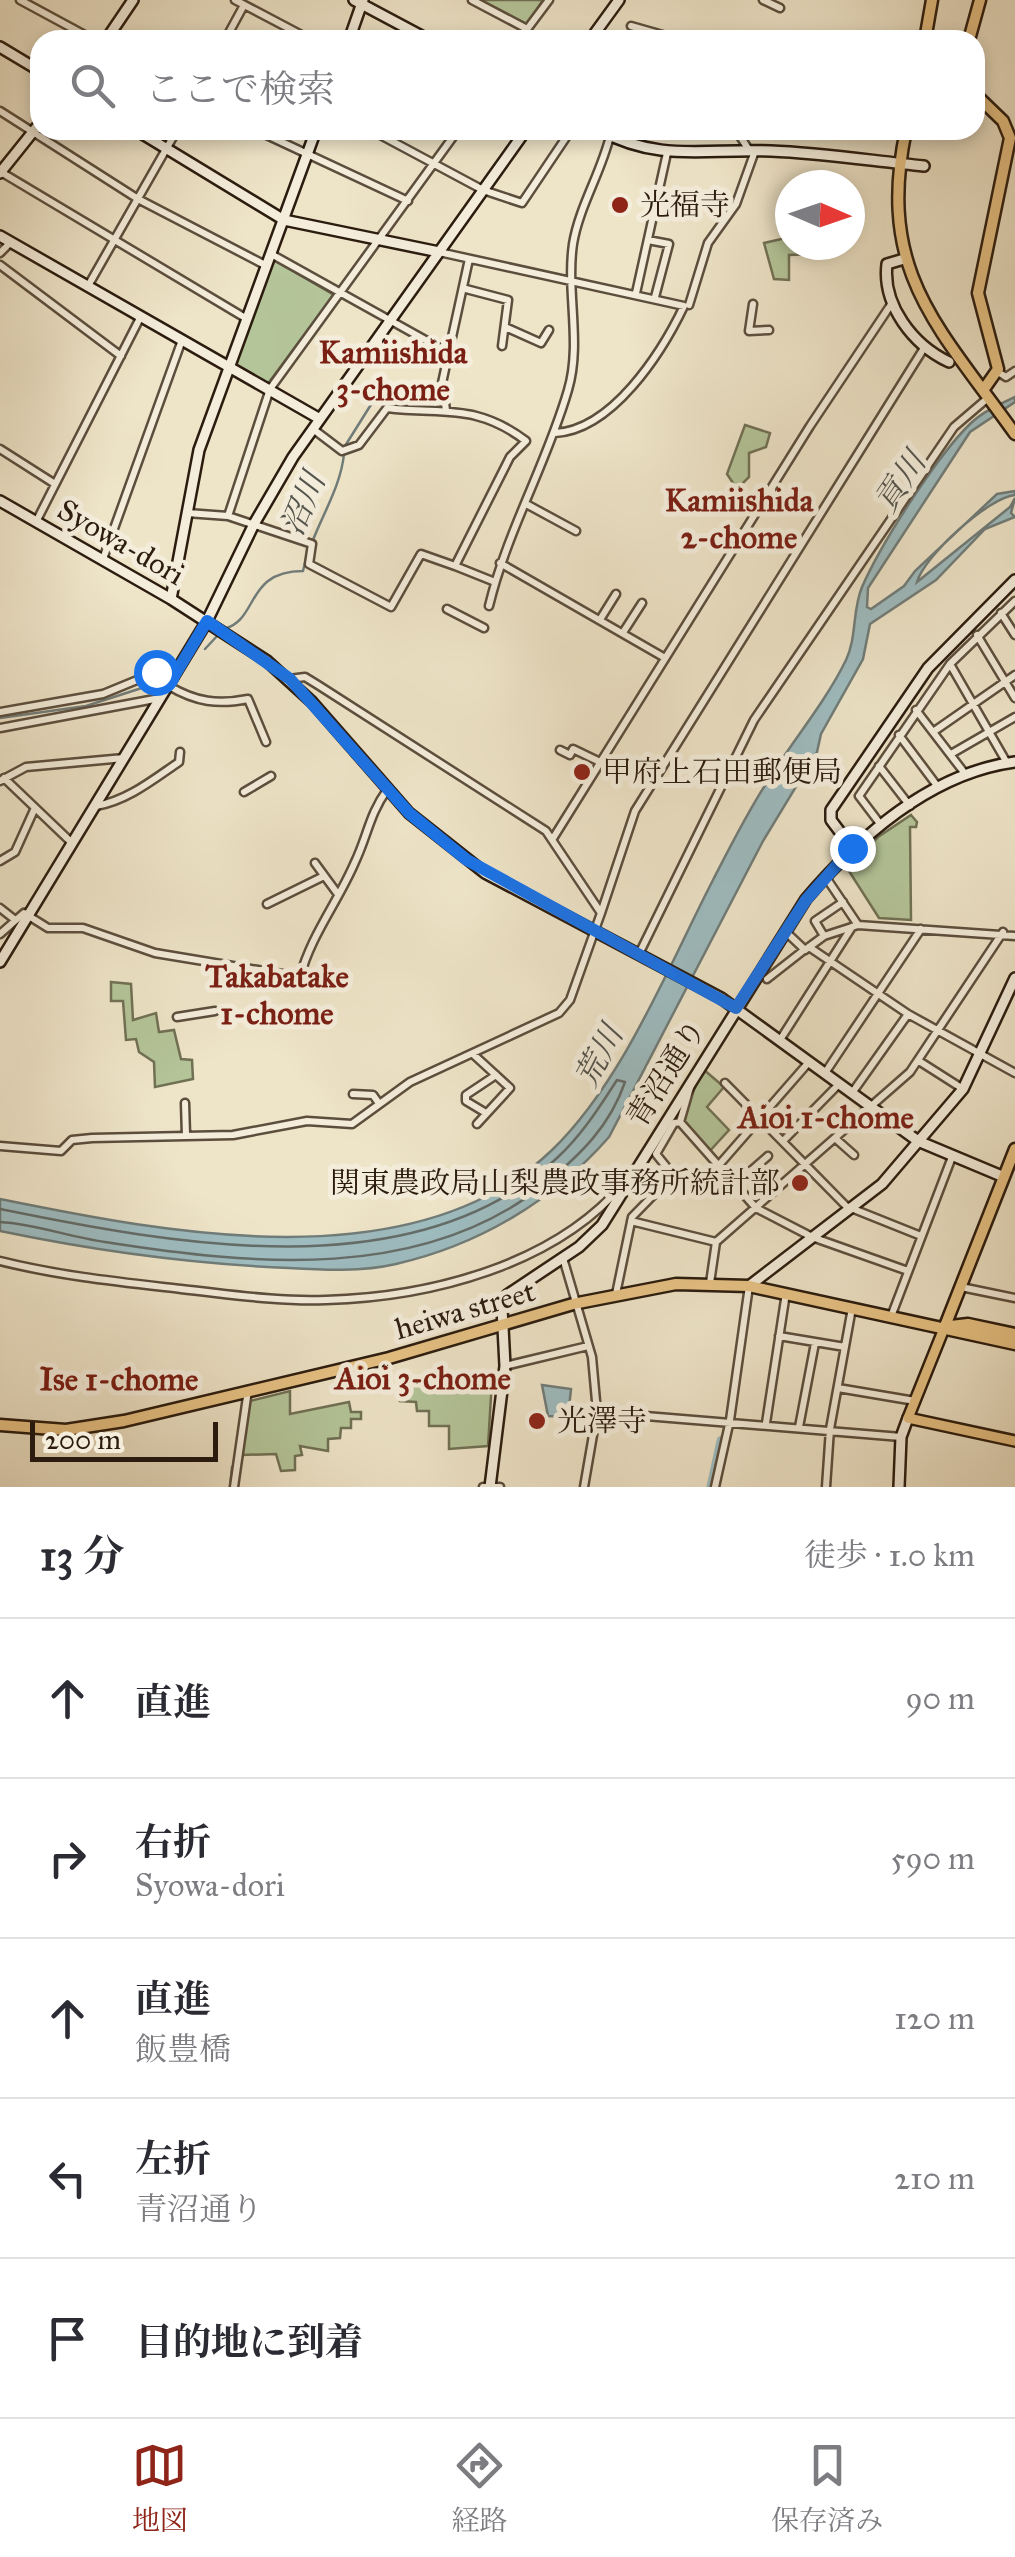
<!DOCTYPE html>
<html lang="ja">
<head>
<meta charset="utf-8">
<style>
  body { margin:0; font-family:"IM FELL Great Primer","Noto Serif JP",serif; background:#f2f2f3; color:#2b2b33 }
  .compass { position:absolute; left:775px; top:170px; width:90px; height:90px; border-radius:50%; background:#fff; box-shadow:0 5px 15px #0003; rotate:92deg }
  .scale { position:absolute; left:30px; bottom:25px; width:188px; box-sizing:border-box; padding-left:10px; border:5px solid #2b1c0f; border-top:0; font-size:28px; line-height:35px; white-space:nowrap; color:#2b1c0f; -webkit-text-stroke:8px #f4eddb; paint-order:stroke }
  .stop { position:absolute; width:30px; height:30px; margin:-22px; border:8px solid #1a73e8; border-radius:50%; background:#fff }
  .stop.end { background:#1a73e8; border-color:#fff; box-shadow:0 2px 10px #0008 }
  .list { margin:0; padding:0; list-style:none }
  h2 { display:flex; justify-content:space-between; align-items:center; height:130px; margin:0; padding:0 40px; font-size:42px }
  h2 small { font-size:32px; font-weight:400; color:#7c7c81 }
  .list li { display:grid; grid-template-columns:65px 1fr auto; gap:30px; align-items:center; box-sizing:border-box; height:160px; padding:0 40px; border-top:2px solid #e1e1e2 }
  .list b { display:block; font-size:38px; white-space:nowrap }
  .list p { margin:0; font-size:32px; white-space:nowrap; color:#7c7c81 }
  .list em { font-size:32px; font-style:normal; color:#7c7c81 }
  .icon { flex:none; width:55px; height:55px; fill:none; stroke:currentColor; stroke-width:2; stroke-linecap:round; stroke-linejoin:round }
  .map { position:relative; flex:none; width:1015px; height:1487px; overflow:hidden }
  .search { position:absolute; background:#fff; box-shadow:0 5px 15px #0003; left:30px; right:30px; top:30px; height:110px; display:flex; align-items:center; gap:25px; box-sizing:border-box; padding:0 35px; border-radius:30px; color:#7c7c81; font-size:38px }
  .sheet { height:930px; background:#fff }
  nav { display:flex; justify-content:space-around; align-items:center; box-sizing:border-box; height:140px; border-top:2px solid #e1e1e2; background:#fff; font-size:28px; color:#7c7c81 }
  nav a { display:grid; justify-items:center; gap:5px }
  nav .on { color:#8f2418 }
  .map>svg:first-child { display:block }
  .green { fill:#b4c599; stroke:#707054; stroke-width:2.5 }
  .water { fill:#9ebcc0; stroke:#707c79; stroke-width:2.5 }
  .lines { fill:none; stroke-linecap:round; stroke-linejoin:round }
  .shore { stroke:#646c68; stroke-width:2.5 }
  .stream { stroke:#707c79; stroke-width:2.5 }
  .river { stroke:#9ebcc0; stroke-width:11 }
  .street-casing { stroke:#5c4e3d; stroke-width:11 }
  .secondary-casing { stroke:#2b1c0f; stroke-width:14 }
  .primary-casing { stroke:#2b1c0f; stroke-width:14 }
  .highway-casing { stroke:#2b1c0f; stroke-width:15 }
  .street { stroke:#f4eddb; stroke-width:6 }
  .secondary { stroke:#f4eddb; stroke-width:9 }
  .primary { stroke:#e7c284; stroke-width:9 }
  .highway { stroke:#e7c284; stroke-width:10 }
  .route { stroke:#1a73e8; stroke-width:12 }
  .poi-dot { fill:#8f2418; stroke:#f4eddb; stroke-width:4 }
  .labels { text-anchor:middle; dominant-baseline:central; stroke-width:10; stroke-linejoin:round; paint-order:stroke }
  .poi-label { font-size:30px; fill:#2b1c0f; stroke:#f4eddb; text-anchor:start }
  .street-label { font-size:30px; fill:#2b1c0f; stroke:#f4eddb }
  .neighbourhood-label { font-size:32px; font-weight:bold; fill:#7a1f14; stroke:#f4eddb }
  .water-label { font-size:32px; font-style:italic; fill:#53544d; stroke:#f4eddb }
</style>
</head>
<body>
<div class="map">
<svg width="1015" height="1487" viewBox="0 0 1015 1487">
  <rect width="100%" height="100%" fill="#eee4c8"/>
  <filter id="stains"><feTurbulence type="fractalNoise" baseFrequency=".002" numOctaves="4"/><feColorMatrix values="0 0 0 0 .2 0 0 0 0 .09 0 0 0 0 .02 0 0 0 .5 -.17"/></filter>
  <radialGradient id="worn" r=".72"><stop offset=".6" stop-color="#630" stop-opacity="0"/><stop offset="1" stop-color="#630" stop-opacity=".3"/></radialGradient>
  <path class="green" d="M479 0H543L527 24Z
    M790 237V245H813V254L789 255V280L774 279 764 243Z
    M274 260 334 295 267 385 233 363Z
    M745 425 770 433 766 447 749 453V477L737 489 727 474Z
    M911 815 917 822 916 827H910L911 920 879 918 847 868 878 837Z
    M111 982 131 984 133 1020 156 1013 159 1032 174 1030 181 1059 192 1060 193 1079 155 1087 154 1062 139 1052 136 1039 126 1040 123 1001H111Z
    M703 1069 724 1087 707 1107 729 1130 708 1153 680 1122Z
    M421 1377 492 1380 488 1446 449 1449V1426H429V1411H417L416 1402 400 1401V1384H420Z
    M290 1391V1414L349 1402 351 1412H361V1419H351V1428H341L340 1438 328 1439V1451L300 1446 302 1455 295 1456V1470L281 1471 276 1454 242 1455 250 1401Z"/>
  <path class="water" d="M1015 397V402L970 432 868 588 867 607 871 609 904 586 915 571 997 494 1015 491V495C989 497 924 556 917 582L1010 507 1015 498 1011 513 1015 517 985 529 936 580 870 624 863 659 821 734 817 752 763 841 609 1137C553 1201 479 1245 396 1264 362 1272 323 1270 289 1268 191 1264 96 1251 0 1231V1199C167 1233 413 1282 551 1151 623 1082 668 967 713 880 729 849 745 817 764 787 789 745 824 705 846 660 857 637 852 611 862 587 881 544 936 457 970 424 982 412 1000 404 1015 397Z
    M542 1385 571 1389 568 1417 548 1416Z"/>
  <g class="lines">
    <path class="shore" d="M0 1209C172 1244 415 1291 557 1158 581 1136 599 1108 617 1080L625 1082C610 1126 581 1154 546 1183 423 1283 252 1265 105 1242 70 1237 35 1224 0 1222"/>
    <path class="stream" d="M345 446 372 403 384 404
      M224 629C259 620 245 571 303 571 312 529 340 494 344 454
      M205 649 218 635
      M0 718 86 706 151 685
      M230 1487 232 1467"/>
    <path class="river" d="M712 1487 722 1441"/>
    <defs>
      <path id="street" d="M20 0 94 40
        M235 0 311 40
        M472 0 527 29
        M763 0 780 8
        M631 26 680 40
        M225 40 244 5
        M519 40 549 0
        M0 111 138 199 267 266
        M256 130 408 201
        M371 130 483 190 522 203 571 130
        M736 130 749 150
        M1 172 247 319
        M648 240 669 244 655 297
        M439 252 684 306C661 354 612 430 555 433
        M0 253 11 242
        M271 254 447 352
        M0 265 121 356
        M88 286 177 130
        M466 289 508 300 502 346
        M636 293 667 153
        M753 304 749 331 769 330
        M689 305 708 243 736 204 755 151
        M505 327 541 343 549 330
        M998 372 1006 377 1015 371
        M446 410 442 383 469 259
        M0 449 55 484
        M528 505 576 531
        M187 513 228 516 312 544 309 564 391 607 421 554 455 566 510 457 526 441C476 403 444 415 387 408L359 445 342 451 313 429
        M228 516 270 389 458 130
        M36 522 141 316
        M103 559 182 340
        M500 563 665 658
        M455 566 495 582
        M489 606C507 531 547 463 568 390 582 343 566 292 573 244 579 207 601 173 610 136
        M447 609 484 628
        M1001 613 1015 635
        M601 618 616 594
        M624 631 642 603
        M977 635 1015 698
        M950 664 1007 763
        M169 686C196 702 218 705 248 699L266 742
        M916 710 966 775
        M0 712 103 694 159 671 173 678
        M0 728 160 698
        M933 732 1015 675
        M899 735 938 787
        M560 750 570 755 573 749 600 762
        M951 754 1015 717
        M879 766 910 806
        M4 778 72 843
        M0 781 26 767 124 758
        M244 792 271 776
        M96 806C127 801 154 779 179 762L180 752
        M881 825 859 796 950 664 1015 601
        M552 840 810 426 892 303
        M0 861 15 852 34 810
        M315 863 337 893
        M825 876 858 925
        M267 904 324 876
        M0 908 14 919
        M601 913 635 811 924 348
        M786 932 805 950 824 936 858 925 1015 936
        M0 934 24 913 48 928H83L155 953 300 977C311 935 338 902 355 862 367 837 370 813 387 790
        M824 936 815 921 843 902
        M809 947 908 1014 1015 1073
        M639 954 754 720 954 427 989 397
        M767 979 804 950
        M177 1017 215 1011
        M780 1040 852 927
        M474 1055 510 1088 477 1124
        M919 1061 963 1089
        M825 1073 921 929
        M725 1083 846 1206 921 1236
        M691 1084 680 1122 756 1208 812 1237 908 1271
        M852 1093 908 1014
        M353 1094 373 1095 378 1102
        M185 1103 186 1135
        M486 1113 466 1101V1095L496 1075
        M836 1139 854 1155
        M783 1141 839 1084
        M0 1146 61 1151 72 1140 92 1138 233 1135 307 1121 352 1124 410 1082 559 1013 570 1000 601 913 546 831 318 685 305 677 289 679
        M719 1165 809 1062
        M736 1184 768 1156
        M631 1221 716 1242
        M563 1258 592 1357 597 1412 584 1487
        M0 1261C60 1276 120 1282 181 1289 229 1294 278 1302 326 1300 431 1297 555 1265 624 1183
        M710 1283 716 1242 910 1072 1003 932
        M961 1287 1015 1298
        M616 1294 632 1217 673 1175 656 1154 674 1123 680 1122
        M892 1314 952 1157
        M779 1336 845 1347
        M505 1366 588 1346
        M838 1388 915 1401
        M597 1412 901 1437
        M766 1423 786 1293
        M799 1427 815 1343
        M234 1487 248 1390
        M483 1487H500
        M715 1487 730 1420 749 1286
        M826 1487 830 1429 852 1308"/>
      <path id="secondary" d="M354 0 429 40
        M106 40 133 0
        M349 40 363 0
        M590 40 619 0
        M0 47 40 71
        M136 130 284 220 439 252
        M599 130C661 163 705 148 771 151 822 153 873 161 924 166
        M0 173 40 123
        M0 236 320 419
        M904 259 887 264C882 305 913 345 949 362
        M0 501 171 599 267 661 312 702 409 813 485 873 721 998 918 1141 1004 1177
        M171 599 199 450 316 130
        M852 848 831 820V810L928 668 1015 580
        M0 962 207 621 254 524 293 457 526 130
        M749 1286 882 1184 963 1089 1015 978
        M490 1487 505 1366 502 1308 507 1295 579 1247 602 1225 806 899C858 838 931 773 1015 762
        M899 1487 901 1437 908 1418"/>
      <path id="primary" d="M945 1326 908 1418 1015 1441"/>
      <path id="highway" d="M925 40 932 0
        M969 40 980 0
        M975 94 1003 121 1010 138 978 293 998 369 984 389
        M906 130C876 272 938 326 1015 434
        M945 1326 1015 1149
        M951 1326 968 1324 1015 1334
        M0 1425 66 1430 124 1421 389 1358 573 1304 676 1284 749 1286 1015 1344"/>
    </defs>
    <use href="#street" class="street-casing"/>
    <use href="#secondary" class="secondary-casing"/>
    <use href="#primary" class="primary-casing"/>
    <use href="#highway" class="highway-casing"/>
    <use href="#street" class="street"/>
    <use href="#secondary" class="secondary"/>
    <use href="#primary" class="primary"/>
    <use href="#highway" class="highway"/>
  </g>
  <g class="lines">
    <path class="route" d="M156 672 173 678 207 621 290 679 409 813 467 860 736 1008 806 900 852 848"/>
  </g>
  <g class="poi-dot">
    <circle cx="620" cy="205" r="10"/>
    <circle cx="582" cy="772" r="10"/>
    <circle cx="800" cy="1183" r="10"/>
    <circle cx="537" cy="1421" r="10"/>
  </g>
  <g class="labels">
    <g class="poi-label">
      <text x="640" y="205">光福寺</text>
      <text x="602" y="772">甲府上石田郵便局</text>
      <text x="780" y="1183" text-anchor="end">関東農政局山梨農政事務所統計部</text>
      <text x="557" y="1421">光澤寺</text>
    </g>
    <g class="street-label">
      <text transform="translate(121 542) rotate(30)">Syowa-dori</text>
      <text transform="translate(666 1073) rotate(-58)">青沼通り</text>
      <text transform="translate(465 1310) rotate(-16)">heiwa street</text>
    </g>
    <g class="neighbourhood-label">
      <text x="393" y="352">Kamiishida<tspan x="393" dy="37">3-chome</tspan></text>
      <text x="739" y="500">Kamiishida<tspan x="739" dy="37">2-chome</tspan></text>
      <text x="277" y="976">Takabatake<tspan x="277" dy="37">1-chome</tspan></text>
      <text x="826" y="1117">Aioi 1-chome</text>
      <text x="423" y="1378">Aioi 3-chome</text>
      <text x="119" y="1379">Ise 1-chome</text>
    </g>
    <g class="water-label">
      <text transform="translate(900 482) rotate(-56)">貢川</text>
      <text transform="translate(303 504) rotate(-67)">沼川</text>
      <text transform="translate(599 1056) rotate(-62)">荒川</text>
    </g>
  </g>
  <rect width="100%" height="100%" filter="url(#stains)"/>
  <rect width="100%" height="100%" fill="url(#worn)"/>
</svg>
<svg class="compass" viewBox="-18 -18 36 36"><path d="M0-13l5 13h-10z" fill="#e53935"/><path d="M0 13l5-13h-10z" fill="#7c7c81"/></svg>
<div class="scale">200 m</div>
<div class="stop" style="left:156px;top:672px"></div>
<div class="stop end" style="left:852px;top:848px"></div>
<div class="search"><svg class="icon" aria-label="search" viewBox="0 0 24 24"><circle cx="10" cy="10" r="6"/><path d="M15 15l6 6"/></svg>ここで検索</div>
</div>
<section class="sheet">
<h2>13 分<small>徒歩 · 1.0 km</small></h2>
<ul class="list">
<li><svg class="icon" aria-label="ahead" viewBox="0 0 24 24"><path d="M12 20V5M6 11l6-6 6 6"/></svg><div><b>直進</b></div><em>90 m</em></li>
<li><svg class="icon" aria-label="right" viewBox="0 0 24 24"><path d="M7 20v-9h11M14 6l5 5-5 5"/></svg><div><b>右折</b><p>Syowa-dori</p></div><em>590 m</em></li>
<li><svg class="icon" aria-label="ahead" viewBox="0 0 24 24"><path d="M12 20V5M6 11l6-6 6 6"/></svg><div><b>直進</b><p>飯豊橋</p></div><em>120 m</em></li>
<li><svg class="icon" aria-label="left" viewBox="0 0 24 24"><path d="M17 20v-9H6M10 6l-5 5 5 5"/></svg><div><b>左折</b><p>青沼通り</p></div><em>210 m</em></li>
<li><svg class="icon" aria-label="arrive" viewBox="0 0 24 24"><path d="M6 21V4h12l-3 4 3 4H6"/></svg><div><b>目的地に到着</b></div></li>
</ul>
</section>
<nav>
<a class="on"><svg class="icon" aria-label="map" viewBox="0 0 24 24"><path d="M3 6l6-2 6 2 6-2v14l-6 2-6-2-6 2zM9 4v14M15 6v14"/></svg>地図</a>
<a><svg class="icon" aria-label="directions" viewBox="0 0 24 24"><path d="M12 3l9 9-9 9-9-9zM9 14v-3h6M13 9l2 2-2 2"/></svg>経路</a>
<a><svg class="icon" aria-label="saved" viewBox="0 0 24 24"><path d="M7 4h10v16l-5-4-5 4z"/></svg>保存済み</a>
</nav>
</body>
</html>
